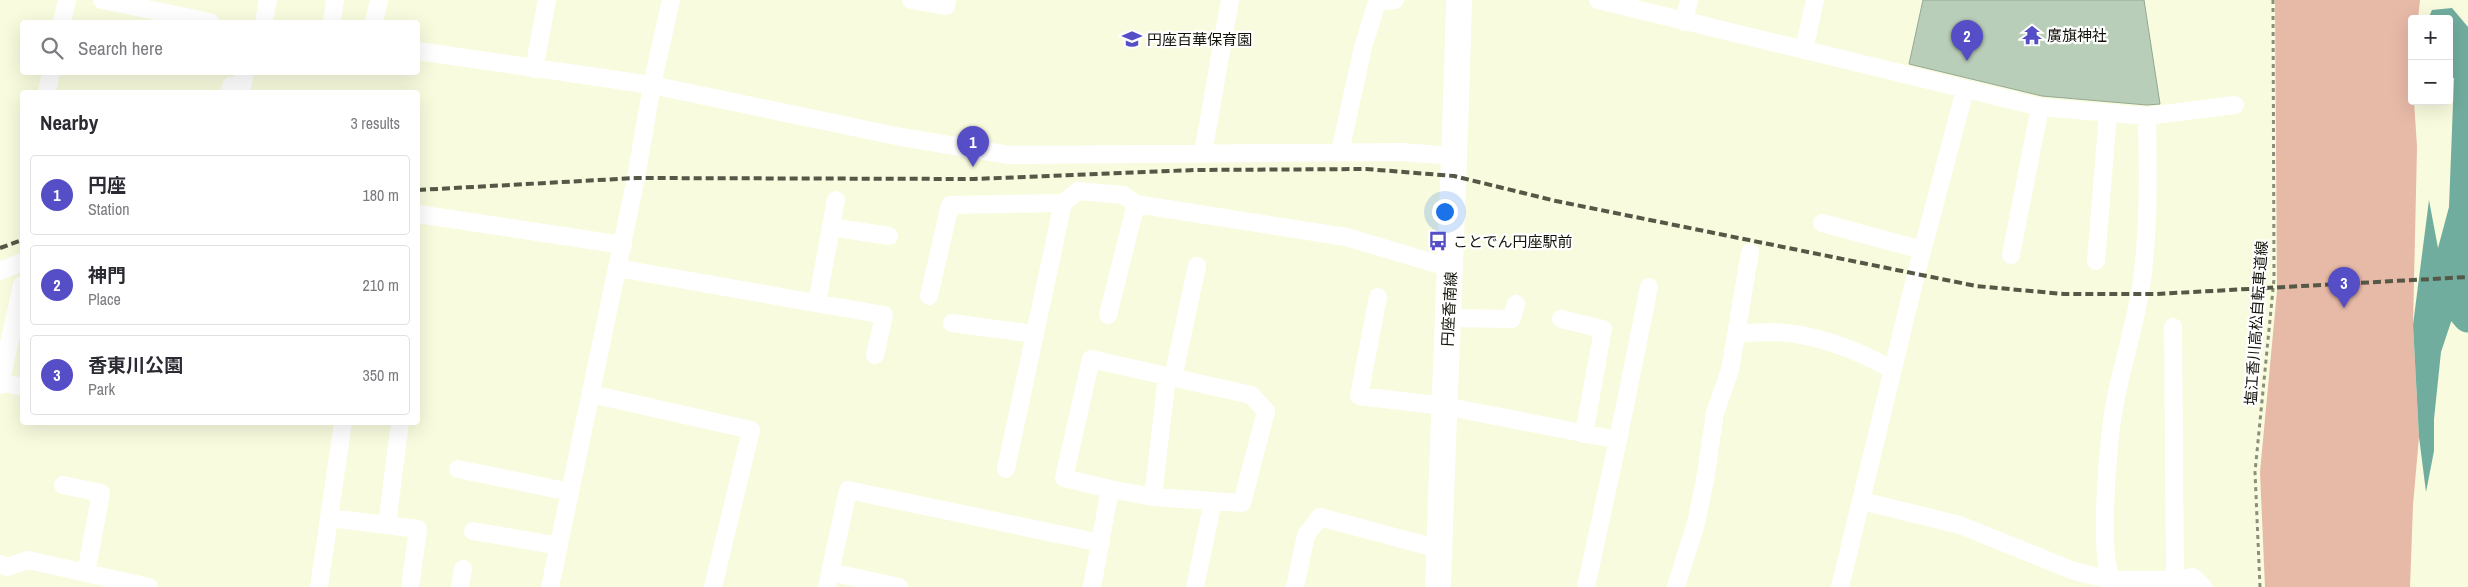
<!DOCTYPE html>
<html lang="en">
<head>
<meta charset="utf-8">
<style>
  body { margin:0; font-family:"Archivo Narrow","Noto Sans JP",sans-serif; background:#f7f7f7; color:#2b2b33 }
  .controls { position:absolute; right:15px; top:15px; display:grid; overflow:hidden; border-radius:5px; box-shadow:0 5px 20px #0002 }
  .controls button { width:45px; height:45px; display:grid; place-items:center; padding:0; border:0; border-bottom:1px solid #e1e1e2; background:#fff; color:#2b2b33; font:25px sans-serif }
  .you { position:absolute; left:1444px; top:211px; width:18px; height:18px; margin:-12px; border:4px solid #fff; border-radius:50%; background:#1a73e8; box-shadow:0 0 0 8px #1a73e833 }
  .badge { display:grid; place-items:center; width:32px; height:32px; border-radius:50%; background:#554ec6; color:#fff; font-size:16px; font-weight:700 }
  .pin { position:absolute; translate:-50% -41px; filter:drop-shadow(0 1px 2px #0008) }
  .pin::after { content:''; position:absolute; top:26px; width:18px; height:15px; background:inherit; clip-path:polygon(0 0,100% 0,50% 100%) }
  .list { margin:0; padding:0; list-style:none }
  h2 { display:flex; justify-content:space-between; align-items:center; height:65px; margin:0; padding:0 20px; font-size:21px }
  h2 small { font-size:16px; font-weight:400; color:#7c7c81 }
  .list li { display:grid; grid-template-columns:32px 1fr auto; gap:15px; align-items:center; box-sizing:border-box; height:80px; margin:0 10px 10px; padding:0 10px; border:1px solid #e1e1e2; border-radius:5px }
  .list b { display:block; font-size:19px; white-space:nowrap }
  .list p { margin:0; font-size:16px; white-space:nowrap; color:#7c7c81 }
  .list em { font-size:16px; font-style:normal; color:#7c7c81 }
  .icon { flex:none; width:28px; height:28px; fill:none; stroke:currentColor; stroke-width:2; stroke-linecap:round; stroke-linejoin:round }
  .map { position:relative; flex:none; width:2468px; height:587px; overflow:hidden }
  .search { position:absolute; background:#fff; box-shadow:0 5px 20px #0002; left:20px; top:20px; width:400px; height:55px; display:flex; align-items:center; gap:12px; box-sizing:border-box; padding:0 18px; border-radius:5px; color:#7c7c81; font-size:19px }
  .panel { position:absolute; background:#fff; box-shadow:0 5px 20px #0002; left:20px; top:90px; width:400px; height:335px; border-radius:5px }
  .map>svg:first-child { display:block }
  .green { fill:#e7b9a7 }
  .water { fill:#71ad9f }
  .lines { fill:none; stroke-linecap:round; stroke-linejoin:round }
  .river { stroke:#71ad9f; stroke-width:31 }
  .building { fill:#b9ceb8; stroke:#93a893 }
  .path { stroke:#8c8e7a; stroke-width:3; stroke-dasharray:4 4; stroke-linecap:butt }
  .street { stroke:#fff; stroke-width:18 }
  .primary { stroke:#fff; stroke-width:26 }
  .rail { stroke:#555747; stroke-width:4; stroke-dasharray:8 4; stroke-linecap:butt }
  .labels { text-anchor:middle; dominant-baseline:central; stroke-width:4.5; stroke-linejoin:round; paint-order:stroke }
  .poi-label { font-size:15px; fill:#121309; stroke:#fff; text-anchor:start }
  .street-label { font-size:15px; fill:#121309; stroke:#fff }
</style>
</head>
<body>
<div class="map">
<svg width="2468" height="587" viewBox="0 0 2468 587">
  <rect width="100%" height="100%" fill="#f8fbdd"/>
  <path class="green" d="M2275 0H2420L2418 19H2412V101H2414L2417 147 2413 325 2419 437 2413 505 2410 587H2265L2260 472 2277 291Z"/>
  <path class="water" d="M2452 8 2468 27V300L2457 304 2441 352 2434 419V451L2426 492 2419 437 2413 325 2429 200 2438 248 2449 207 2454 78H2449V19H2428L2432 10Z"/>
  <g class="lines">
    <path class="river" d="M2453 262 2457 304 2468 317"/>
  </g>
  <path class="building" d="M1923 0H2144L2160 104 2147 105 2042 96 1909 64Z"/>
  <g class="lines">
    <path class="path" d="M2260 587 2255 472 2274 279 2273 0"/>
    <path class="street" d="M102 0 210 22
      M911 0 946 6 947 0
      M1598 0 2040 107 2147 116 2235 105
      M62 22 67 0
      M264 22 268 0
      M332 22 335 0
      M374 22 379 0
      M1684 22 1689 0
      M1804 50 1815 0
      M418 51 652 85 901 137 1009 155 1402 152 1455 156
      M534 69 547 0
      M47 92 51 72
      M229 92 231 86 242 87 245 72
      M1340 152 1363 47 1377 2 1395 0
      M1203 153 1230 0
      M418 214 623 245
      M1822 223 1922 250
      M831 227 889 236
      M2011 255 2040 107
      M2096 261 2108 114
      M617 268 884 315 875 355
      M0 271 22 262
      M929 296 950 205 1063 203 1078 191 1123 195 1136 204 1346 237 1451 268
      M1378 297 1359 396 1444 406 1618 440
      M817 303 836 200
      M1108 315 1136 204
      M1448 318 1512 319 1516 304
      M1561 319 1603 329 1584 434
      M952 323 1035 334
      M1736 334C1748 333 1760 332 1771 332 1814 333 1857 350 1893 370
      M1091 359 1251 395 1266 411 1242 503 1153 497 1110 489 1064 478Z
      M1173 378 1197 266
      M0 382 22 387
      M0 385 22 285
      M591 394 751 430 713 587
      M458 469 570 492
      M1006 469 1063 203
      M63 485 101 493 86 573
      M1153 497 1167 376
      M1862 501 1960 525 2074 571 2112 580H2175L2173 327
      M330 518 418 529 410 587
      M387 525 400 422
      M473 531 559 546
      M0 564 7 567 28 560 149 587
      M830 572 899 587
      M2175 580 2193 577 2203 587
      M319 587 343 422
      M460 587 463 569
      M550 587 636 178 652 85 671 0
      M827 587 848 490 1101 543
      M1092 587 1110 489
      M1195 587 1213 501
      M1295 587 1306 535 1320 517 1439 549
      M1586 587 1618 440 1649 287
      M1676 587 1696 523 1705 480 1715 413 1730 370 1750 252
      M1840 587 1916 274 1965 90
      M2115 587C2103 565 2105 537 2105 512 2106 479 2108 447 2113 414 2120 369 2136 325 2142 280 2149 225 2148 171 2147 116"/>
    <path class="primary" d="M1438 587C1444 391 1454 196 1459 0"/>
    <path class="rail" d="M418 190 636 178 974 179 1195 170 1366 169 1454 176 1556 201 1976 286 2064 294H2156L2468 277
      M0 248 22 240"/>
  </g>
  <defs>
    <symbol id="temple-bare" viewBox="-9 -9 18 18"><path d="M0-6L5-2H3V0L6.5 2.5H4V6H1.5V3h-3V6H-4V2.5H-6.5L-3 0V-2H-5Z" fill="#554ec6" stroke="#fff" stroke-width="2.5" paint-order="stroke"/></symbol>
    <symbol id="school-bare" viewBox="-9 -9 18 18"><path d="M0-5L7-2L0 1L-7-2ZM-4 1L0 2.5L4 1V4Q0 6-4 4Z" fill="#554ec6" stroke="#fff" stroke-width="2.5" paint-order="stroke"/></symbol>
    <symbol id="bus-bare" viewBox="-9 -9 18 18"><path d="M-5-6H5V4H4V6H2V4H-2V6H-4V4H-5ZM-3.5-4V0h7V-4ZM-3.5 1.2v1.5H-2V1.2ZM2 1.2v1.5H3.5V1.2Z" fill="#554ec6" stroke="#fff" stroke-width="2.5" paint-order="stroke"/></symbol>
  </defs>
  <g fill-rule="evenodd">
    <use href="#temple-bare" x="2018" y="21" width="28" height="28"/>
    <use href="#school-bare" x="1118" y="25" width="28" height="28"/>
    <use href="#bus-bare" x="1424" y="227" width="28" height="28"/>
  </g>
  <g class="labels">
    <g class="poi-label">
      <text x="2047" y="35">廣旗神社</text>
      <text x="1147" y="39">円座百華保育園</text>
      <text x="1453" y="241">ことでん円座駅前</text>
    </g>
    <g class="street-label">
      <text transform="translate(1449 309) rotate(-87)">円座香南線</text>
      <text transform="translate(2256 323) rotate(-86)">塩江香川高松自転車道線</text>
    </g>
  </g>
</svg>
<div class="controls">
<button>+</button>
<button>−</button>
</div>
<div class="you"></div>
<div class="pin badge" style="left:973px;top:167px">1</div>
<div class="pin badge" style="left:1967px;top:61px">2</div>
<div class="pin badge" style="left:2344px;top:308px">3</div>
<div class="search"><svg class="icon" aria-label="search" viewBox="0 0 24 24"><circle cx="10" cy="10" r="6"/><path d="M15 15l6 6"/></svg>Search here</div>
<section class="panel">
<h2>Nearby<small>3 results</small></h2>
<ul class="list">
<li><span class="badge">1</span><div><b>円座</b><p>Station</p></div><em>180 m</em></li>
<li><span class="badge">2</span><div><b>神門</b><p>Place</p></div><em>210 m</em></li>
<li><span class="badge">3</span><div><b>香東川公園</b><p>Park</p></div><em>350 m</em></li>
</ul>
</section>
</div>
</body>
</html>
